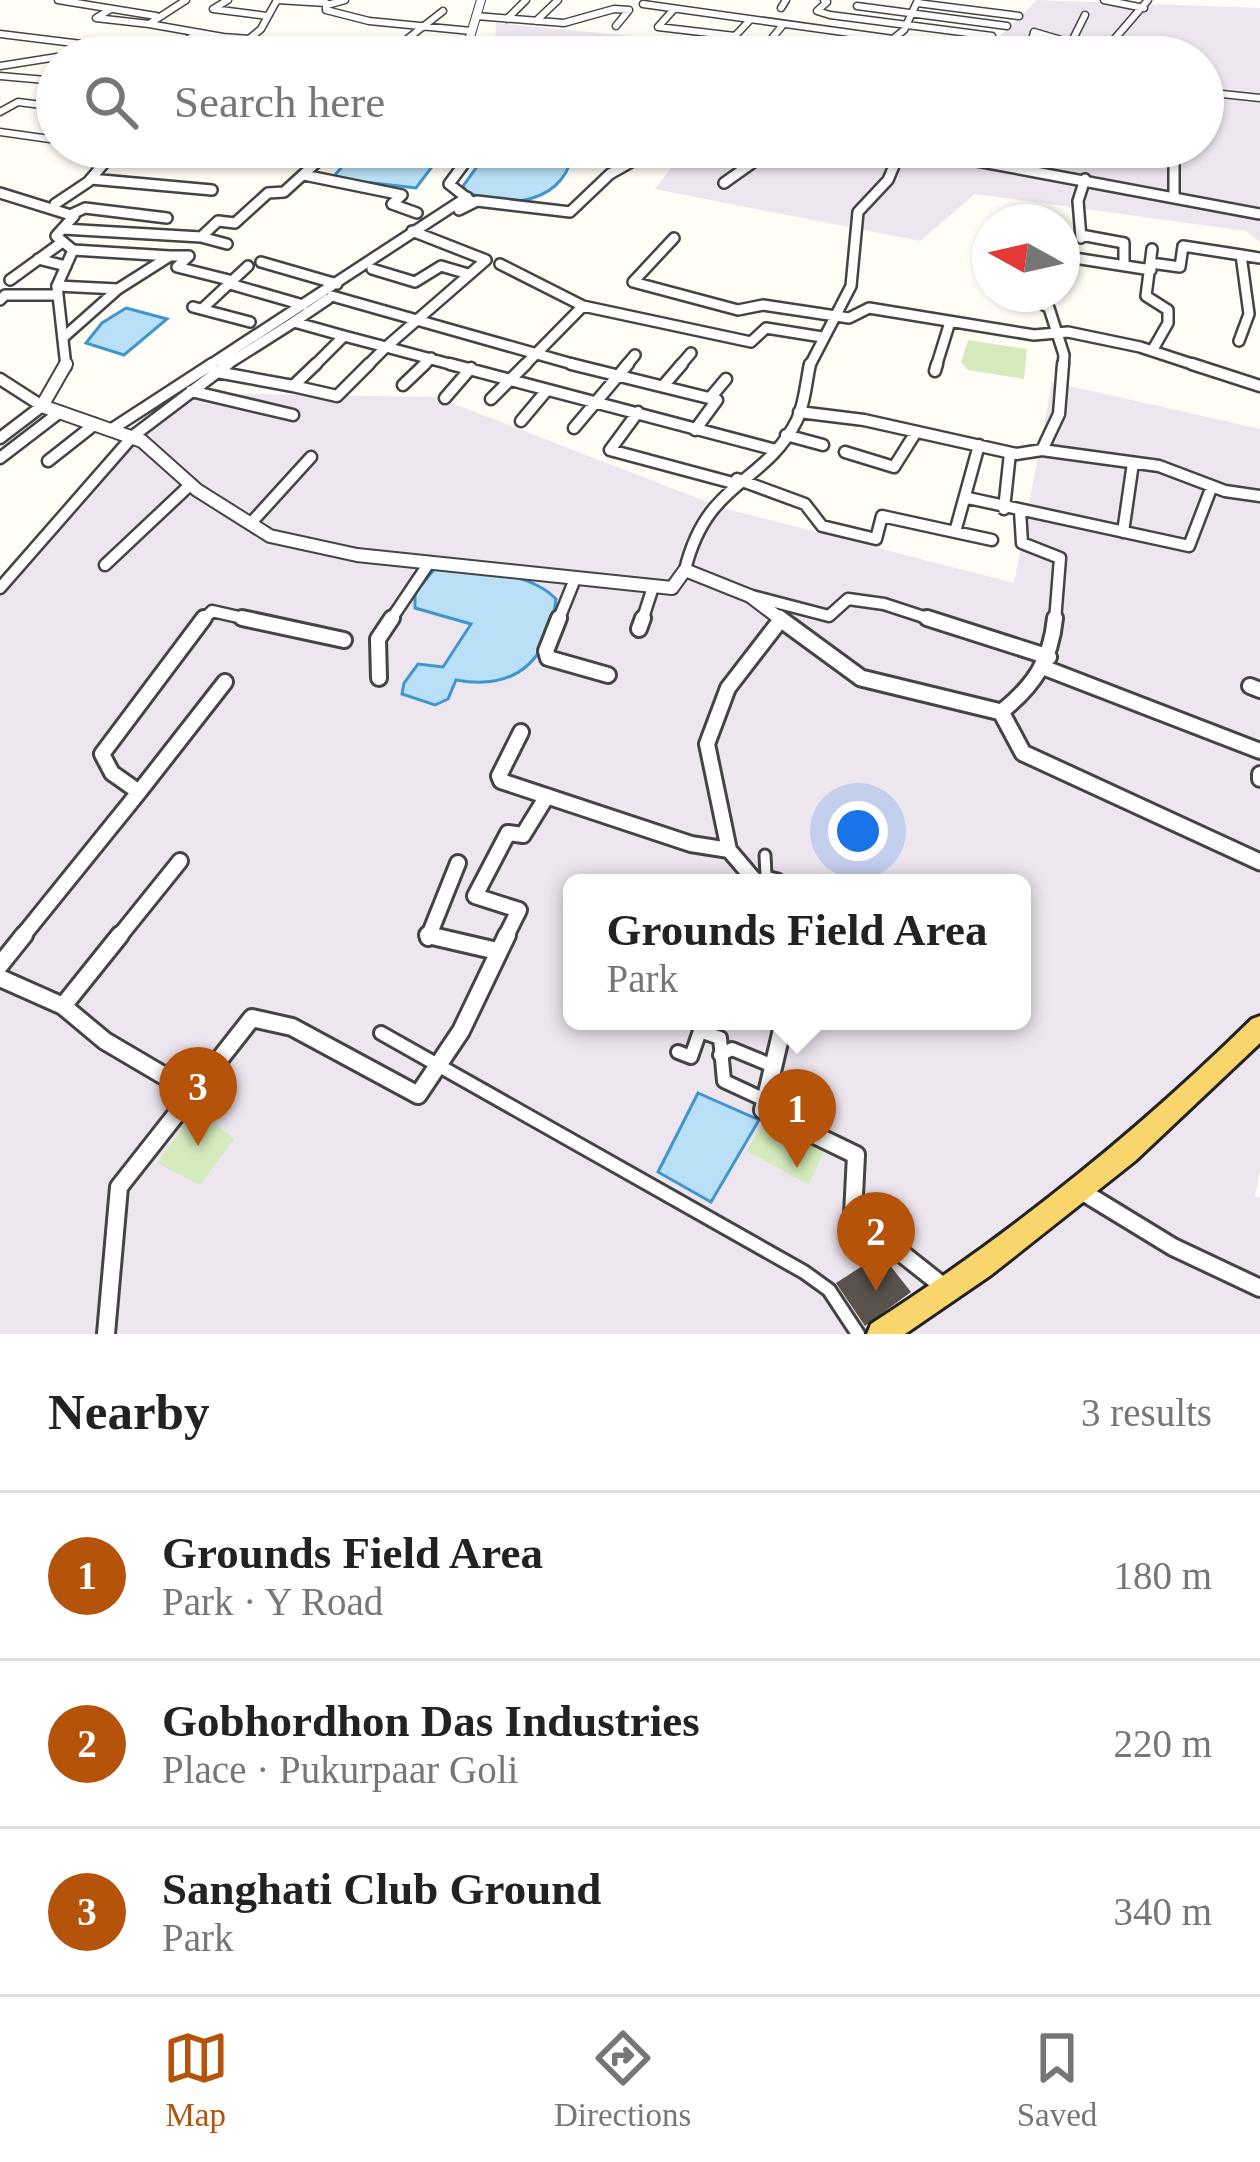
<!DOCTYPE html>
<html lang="en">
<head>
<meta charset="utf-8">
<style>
  body { margin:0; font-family:"Times New Roman",serif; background:#f2f2f2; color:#222 }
  .compass { position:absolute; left:972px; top:204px; width:108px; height:108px; border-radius:50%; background:#fff; box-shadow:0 3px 9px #0004; rotate:278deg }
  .you { position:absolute; left:858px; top:831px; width:42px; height:42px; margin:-30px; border:9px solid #fff; border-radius:50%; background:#1a73e8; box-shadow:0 0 0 18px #1a73e833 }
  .badge { display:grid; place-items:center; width:78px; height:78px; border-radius:50%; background:#b45309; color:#fff; font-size:39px; font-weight:700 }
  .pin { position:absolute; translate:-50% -99px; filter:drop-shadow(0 3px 6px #0008) }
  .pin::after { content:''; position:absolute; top:63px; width:42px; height:36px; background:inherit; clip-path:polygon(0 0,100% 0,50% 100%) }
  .popup { position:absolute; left:563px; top:874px; width:468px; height:156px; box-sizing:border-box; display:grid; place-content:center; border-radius:18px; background:#fff; filter:drop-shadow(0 3px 9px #0005); font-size:39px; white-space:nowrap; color:#767676 }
  .popup b { font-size:45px; color:#222 }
  .popup::after { content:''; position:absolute; left:50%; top:100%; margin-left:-24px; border:24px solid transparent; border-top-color:#fff }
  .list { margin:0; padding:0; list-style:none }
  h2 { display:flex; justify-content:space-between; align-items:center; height:156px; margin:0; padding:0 48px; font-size:51px }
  h2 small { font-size:39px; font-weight:400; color:#767676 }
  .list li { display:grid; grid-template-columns:78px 1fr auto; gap:36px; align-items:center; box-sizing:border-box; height:168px; padding:0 48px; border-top:3px solid #e0e0e0 }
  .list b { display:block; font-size:45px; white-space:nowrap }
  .list p { margin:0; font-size:39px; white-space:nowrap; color:#767676 }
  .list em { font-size:39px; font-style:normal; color:#767676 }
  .icon { flex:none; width:66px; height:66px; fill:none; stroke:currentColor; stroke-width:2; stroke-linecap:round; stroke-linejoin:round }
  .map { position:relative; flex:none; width:1260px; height:1334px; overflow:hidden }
  .search { position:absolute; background:#fff; box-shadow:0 3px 9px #0004; left:36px; right:36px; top:36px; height:132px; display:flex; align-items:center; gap:30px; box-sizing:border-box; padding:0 42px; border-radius:66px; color:#767676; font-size:45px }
  .sheet { height:660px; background:#fff }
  nav { display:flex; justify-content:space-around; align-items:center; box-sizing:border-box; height:168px; border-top:3px solid #e0e0e0; background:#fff; font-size:33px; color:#767676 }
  nav a { display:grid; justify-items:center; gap:6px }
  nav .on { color:#b45309 }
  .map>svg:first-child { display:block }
  .industrial { fill:#eee6ef; fill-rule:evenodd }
  .green { fill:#d5ebbd }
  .water { fill:#b9e0f7; stroke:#3f96cf; stroke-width:3 }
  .building { fill:#5a524d }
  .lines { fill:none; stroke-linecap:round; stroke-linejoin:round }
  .pedestrian-far1-casing { stroke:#444; stroke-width:15 }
  .pedestrian-casing { stroke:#444; stroke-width:18 }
  .minor-far4-casing { stroke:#444; stroke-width:9 }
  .minor-far3-casing { stroke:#444; stroke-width:14 }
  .minor-far2-casing { stroke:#444; stroke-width:15 }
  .minor-far1-casing { stroke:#444; stroke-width:20 }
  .minor-casing { stroke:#444; stroke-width:22 }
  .tertiary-far3-casing { stroke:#444; stroke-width:10 }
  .tertiary-far2-casing { stroke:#444; stroke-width:14 }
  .tertiary-far1-casing { stroke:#444; stroke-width:16 }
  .tertiary-casing { stroke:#444; stroke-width:21 }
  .primary-casing { stroke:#222; stroke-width:6 }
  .pedestrian-far1 { stroke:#fff; stroke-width:9 }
  .pedestrian { stroke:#fff; stroke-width:12 }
  .minor-far4 { stroke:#fff; stroke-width:6 }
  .minor-far3 { stroke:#fff; stroke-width:9 }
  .minor-far2 { stroke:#fff; stroke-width:10 }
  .minor-far1 { stroke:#fff; stroke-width:14 }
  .minor { stroke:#fff; stroke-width:16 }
  .tertiary-far3 { stroke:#fff; stroke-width:8 }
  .tertiary-far2 { stroke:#fff; stroke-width:9 }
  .tertiary-far1 { stroke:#fff; stroke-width:12 }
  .tertiary { stroke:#fff; stroke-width:15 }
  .primary { fill:#f9d66b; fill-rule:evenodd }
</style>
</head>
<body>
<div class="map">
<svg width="1260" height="1334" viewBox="0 0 1260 1334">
  <rect width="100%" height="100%" fill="#fffdf5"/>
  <path class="industrial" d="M1037 0 1260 8V242L1246 231 975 194 920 241 655 189 682 153 637 147H1203V57H979Z
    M496 23 739 46 888 57H495Z
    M1052 382 1260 429V1170L1255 1196 1260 1198V1334H0V582L184 393 436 397 723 508 1014 583ZM572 883H1022V1021H572Z"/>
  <path class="green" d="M968 340 1027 349 1024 379 968 370 961 362Z
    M197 1108 234 1139 200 1185 157 1163Z
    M765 1118 825 1148 809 1185 747 1151Z"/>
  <path class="water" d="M359 147H447L416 188 339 179 335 175Z
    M508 147H573C570 201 508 213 466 191L463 186 486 154Z
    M126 308 167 319 124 355 86 343 102 323Z
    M436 567C475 572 528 570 556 599 549 660 517 691 456 680L448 699 435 705 402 694 404 683 418 664 443 667 471 624 415 608V593Z
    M698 1093 759 1120 711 1202 658 1172Z"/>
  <path class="building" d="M881 1254 911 1292 865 1326 836 1283Z"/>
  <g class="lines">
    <defs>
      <path id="pedestrian-far1" d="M765 855 766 876 778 879 777 883"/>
      <path id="pedestrian" d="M381 1033 804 1272 829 1290 858 1334
        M678 1052 691 1057 700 1031 720 1038 724 1081 765 1100
        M720 1055 732 1049 773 1066"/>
      <path id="minor-far4" d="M58 0 156 16
        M186 0 149 24 223 37
        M228 0 213 9 267 16
        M277 0 326 3V10L369 21 471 31
        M824 0 827 2 817 11 830 15 992 36 986 47 969 57
        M1104 0 1144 8
        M917 3 1019 16
        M643 4 893 39 904 30 918 0
        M327 5 345 0
        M857 6 1007 26
        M781 8 786 0
        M111 9 96 18 149 24
        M674 9 658 27 735 36 750 20
        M476 16 564 23 614 9 629 10 616 26
        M507 19 526 0
        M536 21 558 0
        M0 34 155 53 171 52 197 33
        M246 40 306 49 304 57
        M988 43 1029 51
        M397 47 443 11
        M764 48 782 26
        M195 57 223 37 249 39 261 29 277 0
        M247 57 262 44
        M1028 57 1034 32 1071 43
        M1064 57 1085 15
        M1099 57 1148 0
        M0 66 57 57
        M0 76 57 81
        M1203 92 1260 98
        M0 112 18 102 57 107
        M0 132 57 140
        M74 147 116 150
        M1025 147V164
        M1174 147V164
        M268 148 325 156
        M104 164 118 147
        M315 164 333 147
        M464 164 476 147
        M628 164 658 147
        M751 164 766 153V147
        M895 164 900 152"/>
      <path id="minor-far3" d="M466 161 449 184 472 202
        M1025 161V168
        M1174 161V195
        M304 175 402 195 392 204 417 213
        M91 179 212 190
        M724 183 755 161
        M55 204 88 182 106 161
        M459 210 477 201 570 212 610 174 633 161
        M72 214 85 208 167 218
        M63 229 201 237
        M412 231 486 260
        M1081 235 1124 243V264
        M674 238 633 282 738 310 763 305 849 318 869 308 1034 335 1068 332 1140 347 1201 367
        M1081 238 1078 201 1085 179
        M227 244 201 237 218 221 235 223 268 193 284 192 318 161
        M1152 249 1146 296 1168 310V323L1152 351
        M170 256H189L177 267 233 281
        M1062 256 1151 270
        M38 259 66 266
        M261 262 337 284
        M1151 263 1180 267 1183 246 1241 255
        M500 264 583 306 751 342 766 328 822 337
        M372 269 415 282 441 266 468 274
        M10 280 61 243
        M230 284 303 305
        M57 286 118 289
        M1026 294 1049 308 1064 355 1063 367
        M332 296 583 367
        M0 300 5 295H57
        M193 307 250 322
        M202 309 248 266
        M294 322 328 299
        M65 336 118 289 170 256 73 250
        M1239 341 1249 314 1241 255 1260 258
        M386 347 461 367
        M386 347 486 260
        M207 367 467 197
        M223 367 294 322 344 336
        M313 367 344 336 386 347
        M366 367 386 347
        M422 367 431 358
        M523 367 583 306
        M625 367 635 355
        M679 367 691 353
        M809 367 851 286 858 212 888 180 896 161
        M936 367 950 322"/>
      <path id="minor-far2" d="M316 364 293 386 337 396 369 364
        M450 364 776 450
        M571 364 717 400 695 430
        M1192 364 1260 386
        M935 371 937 364
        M217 372 293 386
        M0 379 42 406 0 438
        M403 385 425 364
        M663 386 682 364
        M191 391 293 415
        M445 398 471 368
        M710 398 726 379
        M491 399 526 364
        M638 412 610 450 733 483
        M799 412 864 420 1016 454 1042 450 1159 466 1225 491 1260 496
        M521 421 547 390
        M574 428 628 364
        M112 429 212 364
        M786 435 823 445
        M1042 450 1059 414 1063 364
        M845 452 894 467 916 432
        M0 458 60 412
        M48 461 95 424
        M737 479 805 504 822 526 876 539 882 516 955 532 979 445
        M968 498 1189 546 1212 486
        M1004 509 1010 453
        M1020 511 1022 543 1060 558 1055 621
        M251 523 311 457
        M955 532 992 540
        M1123 532 1133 463
        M105 565 191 484
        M685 570C707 479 764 486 797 420 805 403 806 382 810 364
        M0 588 133 436 228 364
        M752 596 829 616 848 599 884 604 936 621
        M202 621 212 611 256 621
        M390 621 429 563
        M558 621 575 579
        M642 621 653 587"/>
      <path id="minor-far1" d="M242 618 344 640
        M559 618 546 651 548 658 608 675
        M927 618 1049 657
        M639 629 643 618
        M1045 668 1260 751
        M379 678 378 639 392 618
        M1250 686 1260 690
        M1001 712C1034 686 1051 660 1055 618
        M521 732 499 776 501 781 691 844 729 850
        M1260 774V779
        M139 792 225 682
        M757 883 729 850 707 744 728 688 779 622
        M21 938 139 792 112 773 102 754 204 618
        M118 938 180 861
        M428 938 458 863
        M505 938 519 910 475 896 508 833 523 835 547 796"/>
      <path id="minor" d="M428 935 497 951
        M0 965 24 935
        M0 978 63 1006 105 1041 195 1094
        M63 1006 120 935
        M784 1021 763 1110 856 1155 853 1215 948 1290
        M1078 1189 1173 1247 1260 1288
        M106 1334 119 1187 252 1018 292 1027 418 1095 461 1031 507 935"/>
      <path id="tertiary-far3" d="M464 57 481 0
        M858 147 996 164"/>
      <path id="tertiary-far2" d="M977 161 1260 214
        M0 193 74 216 56 236 73 250 57 286 66 367"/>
      <path id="tertiary-far1" d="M66 364 42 406 142 441 197 490 270 536 357 555 672 588 685 570 750 596 783 621"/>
      <path id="tertiary" d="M779 618 861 678 1001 712 1023 753 1260 862"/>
      <path id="primary" d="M1260 1016V1043L1135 1161 991 1275 905 1334H867L871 1324C1009 1235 1135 1134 1252 1019Z"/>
    </defs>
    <use href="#pedestrian-far1" class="pedestrian-far1-casing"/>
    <use href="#pedestrian" class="pedestrian-casing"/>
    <use href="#minor-far4" class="minor-far4-casing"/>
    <use href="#minor-far3" class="minor-far3-casing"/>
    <use href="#minor-far2" class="minor-far2-casing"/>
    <use href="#minor-far1" class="minor-far1-casing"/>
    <use href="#minor" class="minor-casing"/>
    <use href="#tertiary-far3" class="tertiary-far3-casing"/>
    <use href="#tertiary-far2" class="tertiary-far2-casing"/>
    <use href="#tertiary-far1" class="tertiary-far1-casing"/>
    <use href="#tertiary" class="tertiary-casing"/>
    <use href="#primary" class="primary-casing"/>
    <use href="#pedestrian-far1" class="pedestrian-far1"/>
    <use href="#pedestrian" class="pedestrian"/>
    <use href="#minor-far4" class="minor-far4"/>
    <use href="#minor-far3" class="minor-far3"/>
    <use href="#minor-far2" class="minor-far2"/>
    <use href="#minor-far1" class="minor-far1"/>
    <use href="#minor" class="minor"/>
    <use href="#tertiary-far3" class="tertiary-far3"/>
    <use href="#tertiary-far2" class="tertiary-far2"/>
    <use href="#tertiary-far1" class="tertiary-far1"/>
    <use href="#tertiary" class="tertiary"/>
    <use href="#primary" class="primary"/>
  </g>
</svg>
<svg class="compass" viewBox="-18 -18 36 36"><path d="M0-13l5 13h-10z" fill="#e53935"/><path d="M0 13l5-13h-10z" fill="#767676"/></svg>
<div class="you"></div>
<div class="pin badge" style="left:797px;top:1168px">1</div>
<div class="popup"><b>Grounds Field Area</b>Park</div>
<div class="pin badge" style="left:876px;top:1291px">2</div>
<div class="pin badge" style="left:198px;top:1146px">3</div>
<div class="search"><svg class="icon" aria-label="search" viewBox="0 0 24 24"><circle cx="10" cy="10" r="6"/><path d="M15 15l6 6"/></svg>Search here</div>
</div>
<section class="sheet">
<h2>Nearby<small>3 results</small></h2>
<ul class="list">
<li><span class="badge">1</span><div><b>Grounds Field Area</b><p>Park · Y Road</p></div><em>180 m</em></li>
<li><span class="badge">2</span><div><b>Gobhordhon Das Industries</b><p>Place · Pukurpaar Goli</p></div><em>220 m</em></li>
<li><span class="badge">3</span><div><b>Sanghati Club Ground</b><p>Park</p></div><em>340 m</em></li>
</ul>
</section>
<nav>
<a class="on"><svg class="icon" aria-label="map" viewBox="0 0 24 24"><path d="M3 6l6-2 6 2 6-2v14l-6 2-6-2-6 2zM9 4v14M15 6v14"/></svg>Map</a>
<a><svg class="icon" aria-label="directions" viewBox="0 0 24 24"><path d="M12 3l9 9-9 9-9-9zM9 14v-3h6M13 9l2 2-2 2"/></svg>Directions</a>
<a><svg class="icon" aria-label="saved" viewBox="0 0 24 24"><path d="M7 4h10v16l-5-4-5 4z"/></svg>Saved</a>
</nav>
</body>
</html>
